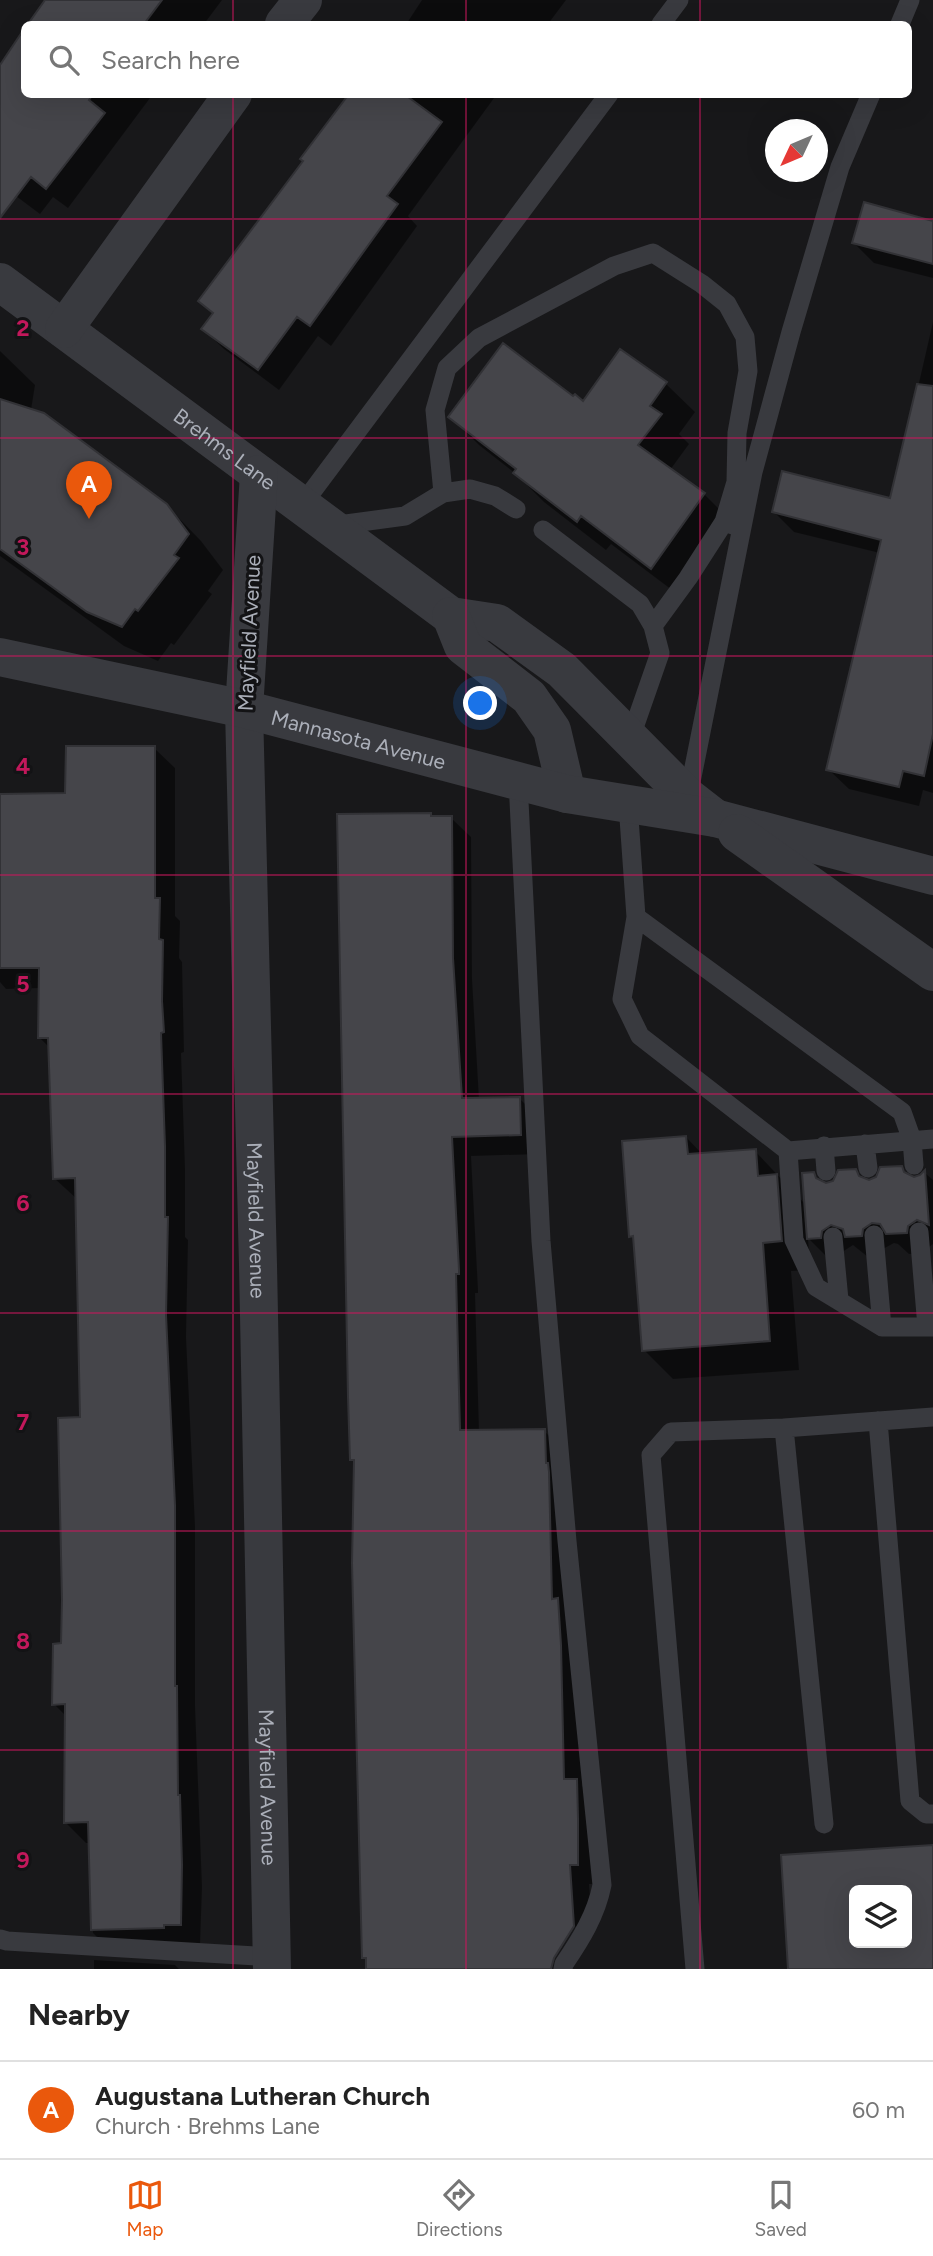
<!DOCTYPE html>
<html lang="en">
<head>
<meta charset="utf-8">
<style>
  body { margin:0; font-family:Figtree,sans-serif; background:#f6f6f6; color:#222 }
  .controls { position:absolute; right:21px; bottom:21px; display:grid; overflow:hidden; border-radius:10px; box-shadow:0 7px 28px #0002 }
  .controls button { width:63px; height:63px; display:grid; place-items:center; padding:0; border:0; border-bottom:2px solid #e0e0e0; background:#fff; color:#222; font:35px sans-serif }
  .compass { position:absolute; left:765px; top:119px; width:63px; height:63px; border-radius:50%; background:#fff; box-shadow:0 7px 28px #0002; rotate:226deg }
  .you { position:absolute; left:481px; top:704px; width:24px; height:24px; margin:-18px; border:5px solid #fff; border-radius:50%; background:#1a73e8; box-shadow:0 0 0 10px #1a73e833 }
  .badge { display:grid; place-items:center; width:46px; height:46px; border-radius:50%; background:#ea580c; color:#fff; font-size:23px; font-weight:700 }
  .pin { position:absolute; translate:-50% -58px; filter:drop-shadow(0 2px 4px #0008) }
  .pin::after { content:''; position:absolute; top:37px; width:24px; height:21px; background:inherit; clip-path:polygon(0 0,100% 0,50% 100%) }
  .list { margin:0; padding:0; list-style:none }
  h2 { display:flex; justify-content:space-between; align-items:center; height:91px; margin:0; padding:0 28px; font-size:30px }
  h2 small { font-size:23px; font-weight:400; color:#767676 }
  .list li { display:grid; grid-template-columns:46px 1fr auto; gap:21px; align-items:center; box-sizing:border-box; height:98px; padding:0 28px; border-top:2px solid #e0e0e0 }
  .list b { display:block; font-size:26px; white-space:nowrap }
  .list p { margin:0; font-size:23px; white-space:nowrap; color:#767676 }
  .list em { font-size:23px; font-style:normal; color:#767676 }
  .icon { flex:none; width:38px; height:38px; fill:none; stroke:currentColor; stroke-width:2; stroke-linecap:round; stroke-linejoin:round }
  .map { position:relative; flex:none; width:933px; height:1969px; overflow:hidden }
  .search { position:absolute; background:#fff; box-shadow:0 7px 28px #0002; left:21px; right:21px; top:21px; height:77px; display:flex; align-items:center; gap:18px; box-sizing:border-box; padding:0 24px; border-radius:10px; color:#767676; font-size:26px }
  .sheet { height:189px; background:#fff }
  nav { display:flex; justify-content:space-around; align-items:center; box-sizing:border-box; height:98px; border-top:2px solid #e0e0e0; background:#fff; font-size:19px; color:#767676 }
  nav a { display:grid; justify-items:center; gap:4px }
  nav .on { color:#ea580c }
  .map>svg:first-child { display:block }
  .shadow { fill:#0007; fill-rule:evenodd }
  .building { fill:#45454a; stroke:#323236; stroke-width:2; fill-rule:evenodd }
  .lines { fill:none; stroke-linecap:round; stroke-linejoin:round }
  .service { stroke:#393a3f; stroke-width:19 }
  .minor { stroke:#393a3f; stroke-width:38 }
  .tertiary { stroke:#393a3f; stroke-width:38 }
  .grid { fill:none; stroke:#c2185b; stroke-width:2; stroke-opacity:0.55 }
  .labels { text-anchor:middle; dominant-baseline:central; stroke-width:6; stroke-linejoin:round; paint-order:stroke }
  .street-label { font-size:21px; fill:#abafb9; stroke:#131315 }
  .grid-label { font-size:23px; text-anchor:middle; font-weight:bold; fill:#c2185b; stroke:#131315; stroke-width:6; stroke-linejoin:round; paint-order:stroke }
</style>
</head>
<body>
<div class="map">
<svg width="933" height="1969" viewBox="0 0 933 1969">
  <rect width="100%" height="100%" fill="#18181a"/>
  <path class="shadow" d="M47 0H222L204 24H30Z
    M422 0H566L548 24H409L407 23Z
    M24 70V94H153L68 208 53 197 40 214 0 184V103Z
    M374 94H497L408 216 417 226 331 346 318 336 279 390 224 349 203 329 214 315 200 301Z
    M933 223V278L874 263 854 243Z
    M933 322V793L923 790 919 806 849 789 828 769 880 553 794 532 774 512 892 500Z
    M0 351 35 385 31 410 166 505 201 541 223 570 208 591 212 594 174 645 171 643 158 661 124 646 0 556Z
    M620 351 666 384 695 412 679 434 689 444 670 470 704 494 733 523 680 596 611 544 606 550 544 502 516 474 479 445 450 416 574 399 583 403Z
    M154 748 175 768V916L180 921 179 958 182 962 184 1052 181 1053 185 1168V1237L188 1240 186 1337 195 1526V1706L202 1887 200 1945 114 1954 93 1933 91 1843H86L65 1822 67 1717 54 1704 62 1645 82 1419 77 1199 54 1178 50 1048 39 1037 40 988 6 989 0 982V796L67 795Z
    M433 818H451L471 837 472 979 479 1099 519 1098 539 1118 540 1154 471 1156 478 1290V1293H475L479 1431H544L564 1450 580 1666 582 1786 596 1800 597 1884H589L592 1926 507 1930V1969H368V1962L363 1957 355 1463 352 1459Z
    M686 1137 703 1155 755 1151 806 1205 813 1174 826 1185 855 1171 869 1182 901 1168 911 1178 921 1177 925 1173 933 1180V1244L929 1247 927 1253 909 1254 898 1244 894 1243 868 1257 853 1245 830 1260 808 1238 810 1270 791 1271 799 1370 673 1379 644 1350 635 1241 631 1236Z
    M933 1847V1969H790L783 1857ZM854 1890H907V1943H854Z
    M94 1960 175 1965 179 1969H94Z"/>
  <path class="building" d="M45 0H162L144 24H28Z
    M24 29V94H93L89 100 105 113 46 189 31 177 0 218V65Z
    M349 94H404L442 122 387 196 398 204 310 326 297 317 258 370 201 329 213 313 198 301 303 161 300 159Z
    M864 202 933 221V264L852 243Z
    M503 343 573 396 575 394 583 401 620 349 667 382 650 406 662 414 638 445 705 493 651 569 581 516 577 522 513 473 516 469 448 417Z
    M917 384 933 386V734L924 776 903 771 899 787 826 770 881 540 772 512 782 471 890 498Z
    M0 399 44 413 167 504 189 534 174 555 179 558 138 611 135 609 122 627 87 612 0 549Z
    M66 746H155V898H160L159 939 163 940 162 1001 164 1032 161 1033 165 1146V1217H168L166 1315 175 1505V1686H177L178 1795H180L182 1865 181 1925H164V1928L91 1930 88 1822 64 1823 65 1704 52 1705 53 1644 61 1643 62 1600 58 1418 80 1417 75 1178 53 1179 48 1038H38L39 968H0V794L65 793Z
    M431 813V816H452L453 958 462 1098 520 1097 521 1135 452 1137 459 1270V1274H456L460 1430 545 1429 546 1463H548L549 1472 552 1599 558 1598 561 1645 564 1779H577L578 1818V1865H570L574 1926 554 1958 551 1969H366V1958H362L352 1563 354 1460H350L348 1397 337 814Z
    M686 1136 688 1154 756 1149 758 1176 777 1174 782 1241 763 1243 770 1341 642 1351 633 1236 629 1237 622 1141Z
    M902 1166 904 1172 914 1177 920 1175 925 1170 929 1225 917 1220 908 1226 907 1233 886 1234 880 1224 872 1223 863 1229 862 1236 845 1237 843 1229 831 1225 822 1231 821 1238 807 1239 802 1173 814 1172 816 1178 826 1183 833 1181 838 1170 856 1169 859 1176 869 1180 876 1177 880 1167Z
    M933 1845V1969H788L781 1855ZM854 1890H907V1943H854Z"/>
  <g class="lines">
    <path class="service" d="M661 24 679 0
      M900 24 910 0
      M443 493 435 410 447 368 479 338 614 266 653 253 702 284 727 304 745 337 748 371 737 433 736 482 724 522
      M302 505 609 94
      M331 526 405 516 443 493 470 489 495 496 516 509
      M543 530 640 604 653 626 660 653 630 739
      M653 626 688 578 724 522 736 526
      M518 781 541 1241 567 1541 602 1885C596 1915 581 1939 564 1964L563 1969
      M688 797 753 472 791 332 840 167 871 94
      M628 804 636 917 622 999 640 1036 788 1151 933 1139
      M636 917 902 1112 912 1140 914 1165
      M865 1144 868 1168
      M824 1146 826 1171
      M788 1151 794 1240 816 1287 882 1327H933
      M919 1232 927 1327
      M874 1235 882 1327
      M833 1237 839 1300
      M878 1421 910 1801 926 1814H933
      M784 1428 824 1824
      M0 1939 7 1941 271 1957
      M695 1969 651 1455 671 1432 784 1428 933 1417"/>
    <g class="minor">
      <path d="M284 24 303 0"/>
      <path id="s1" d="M0 282 451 616 497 623 562 670 688 797 715 818"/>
      <path d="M64 329 233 94"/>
      <path id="s2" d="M259 474 244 709 258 1265 272 1969"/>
      <path d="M451 616 463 646 529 697 552 730 567 794"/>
    </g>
    <g class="tertiary">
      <path id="s3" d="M0 657 244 709 567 794 715 818 933 876"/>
      <path d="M737 833 933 972"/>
    </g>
  </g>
  <path class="grid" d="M233 0V24M466 0V24M700 0V24M233 94V1969M466 94V1969M700 94V1969M0 219H933M0 438H933M0 656H933M0 875H933M0 1094H933M0 1313H933M0 1531H933M0 1750H933"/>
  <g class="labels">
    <g class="street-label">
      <text stroke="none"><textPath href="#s1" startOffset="280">Brehms Lane</textPath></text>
      <text transform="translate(249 633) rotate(-87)">Mayfield Avenue</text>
      <text stroke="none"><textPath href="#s3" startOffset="368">Mannasota Avenue</textPath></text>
      <text stroke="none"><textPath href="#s2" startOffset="747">Mayfield Avenue</textPath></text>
      <text stroke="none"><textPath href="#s2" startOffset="1314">Mayfield Avenue</textPath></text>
    </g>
  </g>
  <g class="grid-label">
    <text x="23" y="336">2</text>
    <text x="23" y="555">3</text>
    <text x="23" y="774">4</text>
    <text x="23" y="992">5</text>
    <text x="23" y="1211">6</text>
    <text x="23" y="1430">7</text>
    <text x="23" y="1649">8</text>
    <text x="23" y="1868">9</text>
  </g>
</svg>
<div class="controls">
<button><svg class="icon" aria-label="layers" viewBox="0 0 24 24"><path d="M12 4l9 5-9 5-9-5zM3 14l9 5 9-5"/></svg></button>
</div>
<svg class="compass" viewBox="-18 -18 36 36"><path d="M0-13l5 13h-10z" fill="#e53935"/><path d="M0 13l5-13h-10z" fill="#767676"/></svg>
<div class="you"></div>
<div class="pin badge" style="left:89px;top:519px">A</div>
<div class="search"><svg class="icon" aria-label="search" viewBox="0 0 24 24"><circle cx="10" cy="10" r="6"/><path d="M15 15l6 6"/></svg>Search here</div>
</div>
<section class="sheet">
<h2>Nearby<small></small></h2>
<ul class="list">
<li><span class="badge">A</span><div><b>Augustana Lutheran Church</b><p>Church · Brehms Lane</p></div><em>60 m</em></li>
</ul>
</section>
<nav>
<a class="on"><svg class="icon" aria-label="map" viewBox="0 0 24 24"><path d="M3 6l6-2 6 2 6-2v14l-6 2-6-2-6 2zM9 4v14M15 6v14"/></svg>Map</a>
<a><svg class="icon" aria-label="directions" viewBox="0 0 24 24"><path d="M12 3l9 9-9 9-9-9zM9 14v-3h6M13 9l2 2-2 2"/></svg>Directions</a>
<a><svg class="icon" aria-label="saved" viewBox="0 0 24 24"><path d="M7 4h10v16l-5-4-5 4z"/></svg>Saved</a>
</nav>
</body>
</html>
